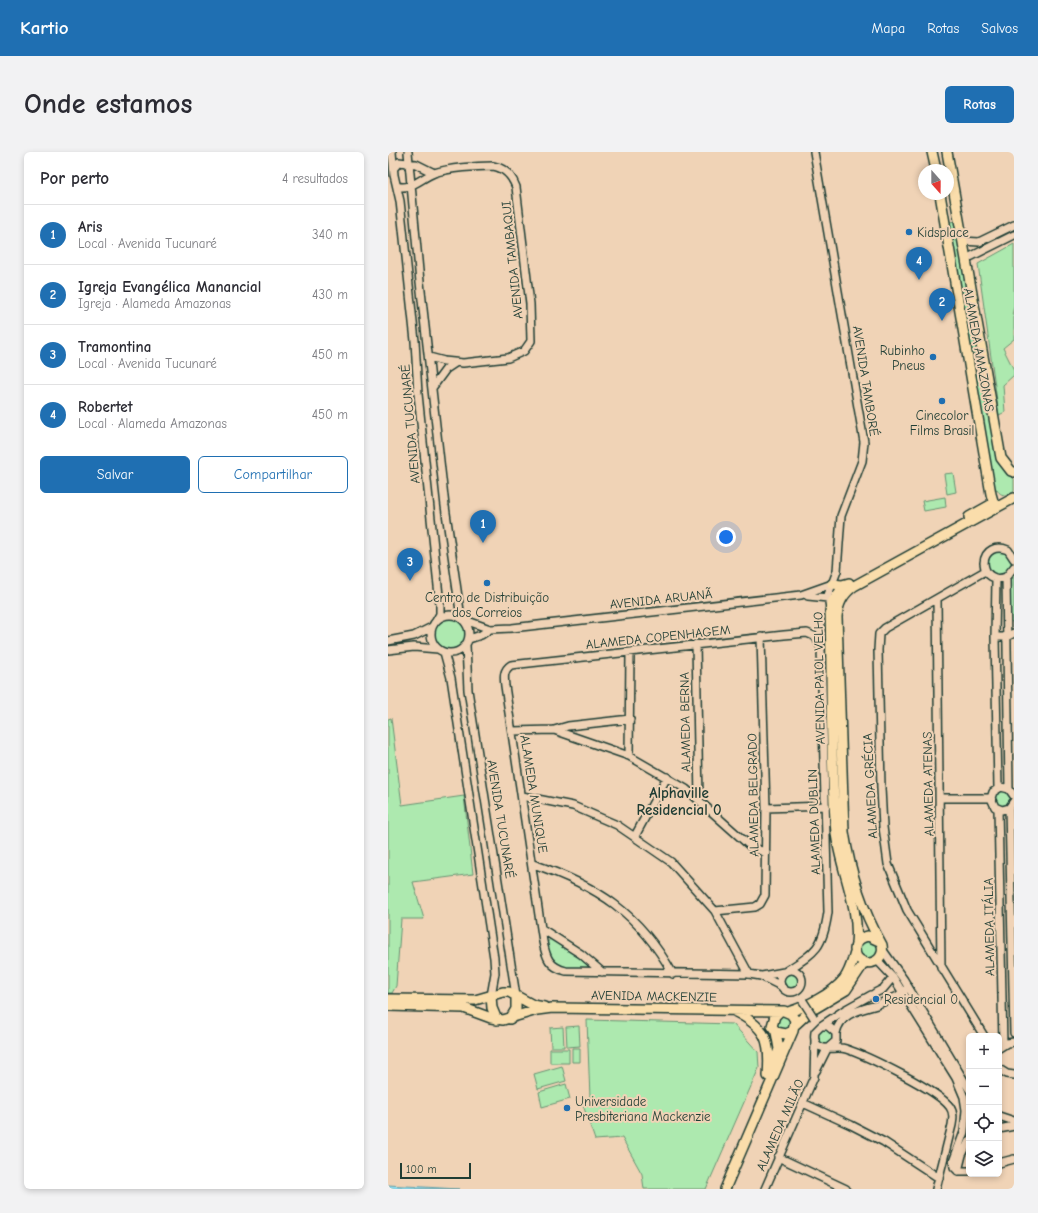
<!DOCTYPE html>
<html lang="pt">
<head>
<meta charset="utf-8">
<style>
  body { margin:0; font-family:"Comic Neue",sans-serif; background:#f2f2f3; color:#2b2b33 }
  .controls { position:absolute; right:12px; bottom:12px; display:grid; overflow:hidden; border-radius:6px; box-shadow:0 2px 6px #0003 }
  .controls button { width:36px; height:36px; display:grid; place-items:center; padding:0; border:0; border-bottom:1px solid #e1e1e2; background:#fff; color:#2b2b33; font:20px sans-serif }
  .compass { position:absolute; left:530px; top:12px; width:36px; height:36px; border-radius:50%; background:#fff; box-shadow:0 2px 6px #0003; rotate:159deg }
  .scale { position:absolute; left:12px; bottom:10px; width:71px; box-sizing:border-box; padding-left:4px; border:2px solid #1f3d34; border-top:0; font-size:11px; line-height:14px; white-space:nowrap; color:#1f3d34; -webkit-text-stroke:3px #f0d3b6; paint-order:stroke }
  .you { position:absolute; left:338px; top:385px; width:14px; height:14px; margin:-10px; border:3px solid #fff; border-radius:50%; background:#1a73e8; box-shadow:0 0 0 6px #1a73e833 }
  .badge { display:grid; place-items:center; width:26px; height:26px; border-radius:50%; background:#1f6fb2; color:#fff; font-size:13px; font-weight:700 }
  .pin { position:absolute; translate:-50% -33px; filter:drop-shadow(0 1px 2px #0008) }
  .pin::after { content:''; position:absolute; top:21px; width:14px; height:12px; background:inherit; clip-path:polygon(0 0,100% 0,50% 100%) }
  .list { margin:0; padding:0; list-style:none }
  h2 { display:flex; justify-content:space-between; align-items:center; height:52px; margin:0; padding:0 16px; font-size:17px }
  h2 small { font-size:13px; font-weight:400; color:#7c7c81 }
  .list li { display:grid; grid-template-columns:26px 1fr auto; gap:12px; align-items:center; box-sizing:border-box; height:60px; padding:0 16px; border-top:1px solid #e1e1e2 }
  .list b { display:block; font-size:15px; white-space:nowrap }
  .list p { margin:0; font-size:13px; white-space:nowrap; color:#7c7c81 }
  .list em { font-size:13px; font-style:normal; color:#7c7c81 }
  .actions { display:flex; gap:8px; padding:12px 16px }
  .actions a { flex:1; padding:9px 0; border:1px solid #1f6fb2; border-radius:6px; text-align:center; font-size:14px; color:#1f6fb2 }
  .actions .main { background:#1f6fb2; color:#fff }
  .icon { flex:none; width:22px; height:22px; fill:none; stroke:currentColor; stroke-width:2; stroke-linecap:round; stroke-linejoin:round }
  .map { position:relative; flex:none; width:626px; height:1037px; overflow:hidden; border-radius:6px }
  header { display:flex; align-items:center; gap:24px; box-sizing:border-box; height:56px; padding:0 20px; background:#1f6fb2; color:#fff }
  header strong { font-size:19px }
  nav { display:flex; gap:22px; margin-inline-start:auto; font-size:14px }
  .intro { display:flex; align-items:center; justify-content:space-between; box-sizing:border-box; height:96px; padding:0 24px }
  h1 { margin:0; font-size:28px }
  .button { padding:10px 18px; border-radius:6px; background:#1f6fb2; color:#fff; font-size:14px; font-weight:700 }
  main { display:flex; gap:24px; padding:0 24px }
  aside { flex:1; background:#fff; border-radius:6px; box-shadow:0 2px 6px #0003 }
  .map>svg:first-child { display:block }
  .green { fill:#ade9af; stroke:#669372 }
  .water { fill:#90ddf0; stroke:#639da5 }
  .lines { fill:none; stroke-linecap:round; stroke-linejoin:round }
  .minor-casing { stroke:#1f3d34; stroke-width:10 }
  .major-casing { stroke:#1f3d34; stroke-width:12 }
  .minor { stroke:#f0d3b6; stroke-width:7 }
  .major { stroke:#faddab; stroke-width:9 }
  .minor-bridge-casing { stroke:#1f3d34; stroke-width:10; stroke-linecap:butt }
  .minor-bridge { stroke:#f0d3b6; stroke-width:7 }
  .poi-dot { fill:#1f6fb2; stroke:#f0d3b6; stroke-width:1.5 }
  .labels { text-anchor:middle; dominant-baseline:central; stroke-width:4; stroke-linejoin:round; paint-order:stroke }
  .poi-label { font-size:13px; fill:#1f3d34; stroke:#f0d3b6; text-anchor:start }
  .street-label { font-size:13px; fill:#1f3d34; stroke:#f0d3b6 }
  .quarter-label { font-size:15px; font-weight:bold; fill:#1f3d34; stroke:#f0d3b6 }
</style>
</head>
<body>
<header>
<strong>Kartio</strong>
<nav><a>Mapa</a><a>Rotas</a><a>Salvos</a></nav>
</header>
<div class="intro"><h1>Onde estamos</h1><a class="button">Rotas</a></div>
<main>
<aside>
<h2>Por perto<small>4 resultados</small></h2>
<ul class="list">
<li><span class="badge">1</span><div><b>Aris</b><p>Local · Avenida Tucunaré</p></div><em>340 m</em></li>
<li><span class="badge">2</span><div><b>Igreja Evangélica Manancial</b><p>Igreja · Alameda Amazonas</p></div><em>430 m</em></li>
<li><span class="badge">3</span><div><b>Tramontina</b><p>Local · Avenida Tucunaré</p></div><em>450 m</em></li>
<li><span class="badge">4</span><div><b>Robertet</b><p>Local · Alameda Amazonas</p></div><em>450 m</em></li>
</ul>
<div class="actions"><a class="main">Salvar</a><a>Compartilhar</a></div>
</aside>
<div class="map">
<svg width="626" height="1037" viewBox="0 0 626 1037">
  <rect width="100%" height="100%" fill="#f0d3b6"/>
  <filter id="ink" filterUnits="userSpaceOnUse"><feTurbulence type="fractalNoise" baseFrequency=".025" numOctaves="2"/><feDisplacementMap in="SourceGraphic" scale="8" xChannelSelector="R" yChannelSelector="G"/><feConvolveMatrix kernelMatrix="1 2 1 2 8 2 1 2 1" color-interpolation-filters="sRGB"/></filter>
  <g filter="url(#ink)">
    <path class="green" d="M567 69 592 198 589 203 583 201 561 73 562 70Z
      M626 92V154L624 163H626V187L615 196 626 218V223L615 233 617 260 611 263 590 112Z
      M591 220 595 226 611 312 626 327V339C614 348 609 340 604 329L587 223Z
      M565 321 568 340 559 342 556 322Z
      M557 345 558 355 536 359 534 349Z
      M599 411a12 12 0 1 1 24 0a12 12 0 1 1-24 0Z
      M626 423V472L620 466V431Z
      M46 482a16 16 0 1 1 32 0a16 16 0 1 1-32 0Z
      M3 566 14 653 76 644 85 722 25 730 36 767H13L8 834 4 841H0V567Z
      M607 647a8 8 0 1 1 16 0a8 8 0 1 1-16 0Z
      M162 787 169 789 203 814V816L177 817 162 807 159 791Z
      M476 788 486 789 492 798 484 809 471 804V794Z
      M393 828a9 9 0 1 1 18 0a9 9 0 1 1-18 0Z
      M392 862 402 863 405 875 391 880 386 869Z
      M199 868 345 872 370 900 371 916 318 1037H256L254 1022 234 986 207 988 195 953 202 946Z
      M191 874 192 894 179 895 178 875Z
      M175 875 176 895H163L162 876Z
      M440 876 447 885 441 893 432 892C427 884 430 877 440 876Z
      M184 896H192V910H184Z
      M162 897H181V911H162Z
      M174 914 178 929 150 937 146 922Z
      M178 932 182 947 154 955 151 940Z"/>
    <path class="water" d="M0 1033 71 1037H0Z"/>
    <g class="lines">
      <defs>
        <path id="minor" d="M4 0 6 23 12 49 27 189 30 242 52 453V462L48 469
          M20 0 32 130 57 354 73 466
          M426 0 476 290 474 309 453 364 449 419 440 443 442 457
          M6 16 11 10 28 12 46 21
          M9 34C22 39 33 26 46 21 61 16 88 14 105 14 117 16 124 24 128 35L142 152 143 189 136 199 120 206 75 211 56 209 41 205
          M575 89 591 90 626 73
          M578 107 626 83
          M44 236 58 217 67 211
          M626 407 620 398C608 393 597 398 596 411 597 424 607 429 618 425L626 415
          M618 425 621 637
          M608 427 607 485 610 636
          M420 444 440 446
          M549 447 553 816
          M43 482a19 19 0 1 1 38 0a19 19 0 1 1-38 0Z
          M77 468 102 477 124 476 413 443 444 432
          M607 485H618L626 481
          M81 487 93 483 102 477
          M0 489 26 484 44 475
          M308 492 311 647
          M78 493 80 538 128 844
          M0 498 26 495 50 497
          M56 500 63 526 106 806 107 821 103 844
          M166 578 180 574 242 567
          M124 579 166 578 241 604 298 637 362 694 378 701
          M241 604 242 500
          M134 644 185 654 229 673 283 710 327 759 361 822
          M626 644 621 637 613 635 605 640 603 646 607 655 614 658 621 656 626 649
          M552 646H603
          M378 656 438 654
          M621 656 626 881
          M610 657 615 892
          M247 684 279 625
          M145 712C210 734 251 761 285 822
          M327 759 367 755 372 752 377 743 378 656 373 485
          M154 777 193 802 214 820
          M494 797 516 828 581 937
          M489 808 505 825 568 926 576 945 578 958 576 980 565 1010 566 1015 570 1019
          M392 829a11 11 0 1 1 22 0a11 11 0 1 1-22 0Z
          M374 824 396 820
          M393 834 373 824 361 822 178 819C161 815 158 805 155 790L117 534C116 526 115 518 123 513L396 483 419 481 428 485 433 496 440 760C435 796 428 800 398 819
          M487 841 495 837 505 825
          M493 851 510 844 517 838
          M433 874 458 857 483 843
          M448 881C452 861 472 858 489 853
          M596 884 519 758 500 712 495 675 493 636 490 498 491 482 497 476 597 419
          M440 896 448 889V881L440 874H433L427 880C426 886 426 891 431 894 438 899 450 894 458 897 479 904 550 938 562 955 566 961 565 967 564 973L548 1037
          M611 896 619 891 626 890
          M611 917 619 922 626 923
          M428 919 439 897
          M415 951 463 973 496 990 551 1026
          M611 964 626 969
          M611 977 626 974
          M390 1005 458 1037
          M611 1011 626 1007
          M570 1019 574 1003 581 989
          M570 1019H581
          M377 1037 426 925 427 888"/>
        <path id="major" d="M544 0 548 18
          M559 0 613 306 623 319 626 320
          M552 42 603 342 607 356
          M581 365 606 351
          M444 432 454 433 461 431
          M452 439 445 449 442 459C444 532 442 607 448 681 452 716 472 756 468 791
          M491 789 480 784C469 786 464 795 469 805 480 817 497 809 494 793 474 758 462 719 456 680L449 465C450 451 455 442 466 434L626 346
          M103 844 104 856 109 868
          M0 847 87 848 115 840H121L145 853 156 855
          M0 854 76 856 103 866 115 868 149 858 164 856 396 859 403 862 407 868 405 879 398 882 388 880 384 874 387 864 392 859
          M346 859C379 876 383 888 380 924
          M400 860C418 855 444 842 456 827 462 819 464 810 467 801
          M122 867 128 857V844
          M408 872 421 860 458 838 476 811
          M386 911 391 897 388 880
          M337 1037 405 879"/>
      </defs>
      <use href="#minor" class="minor-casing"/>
      <use href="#major" class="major-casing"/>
      <use href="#minor" class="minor"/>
      <use href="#major" class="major"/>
      <defs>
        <path id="minor-bridge" d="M415 849 426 866"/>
      </defs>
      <use href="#minor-bridge" class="minor-bridge-casing"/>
      <use href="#minor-bridge" class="minor-bridge"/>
    </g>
  </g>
  <g class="poi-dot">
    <circle cx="521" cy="80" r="4"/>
    <circle cx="545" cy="205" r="4"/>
    <circle cx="554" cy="249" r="4"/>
    <circle cx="99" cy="431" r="4"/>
    <circle cx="488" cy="847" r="4"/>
    <circle cx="179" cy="956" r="4"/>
  </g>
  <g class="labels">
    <g class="poi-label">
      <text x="529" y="80">Kidsplace</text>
      <text x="537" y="198" text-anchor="end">Rubinho<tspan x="537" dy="15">Pneus</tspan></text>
      <text x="554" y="263" text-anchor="middle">Cinecolor<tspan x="554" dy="15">Films Brasil</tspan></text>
      <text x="99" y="445" text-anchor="middle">Centro de Distribuição<tspan x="99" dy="15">dos Correios</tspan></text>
      <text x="496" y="847">Residencial 0</text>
      <text x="187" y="949">Universidade<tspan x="187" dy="15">Presbiteriana Mackenzie</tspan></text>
    </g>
    <g class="street-label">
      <text transform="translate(124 108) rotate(-96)">AVENIDA TAMBAQUI</text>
      <text transform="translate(591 198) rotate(80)">ALAMEDA AMAZONAS</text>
      <text transform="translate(478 229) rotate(81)">AVENIDA TAMBORÉ</text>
      <text transform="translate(22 272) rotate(-95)">AVENIDA TUCUNARÉ</text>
      <text transform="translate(273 447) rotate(-6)">AVENIDA ARUANÃ</text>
      <text transform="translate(270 485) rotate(-6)">ALAMEDA COPENHAGEM</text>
      <text transform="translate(431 526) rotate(-91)">AVENIDA PAIOL VELHO</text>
      <text transform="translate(297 570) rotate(-91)">ALAMEDA BERNA</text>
      <text transform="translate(540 632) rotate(-91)">ALAMEDA ATENAS</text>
      <text transform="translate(482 634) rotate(-93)">ALAMEDA GRÉCIA</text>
      <text transform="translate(146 642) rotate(81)">ALAMEDA MUNIQUE</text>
      <text transform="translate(365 643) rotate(-91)">ALAMEDA BELGRADO</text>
      <text transform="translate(113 667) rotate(81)">AVENIDA TUCUNARÉ</text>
      <text transform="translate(426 670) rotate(-92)">ALAMEDA DUBLIN</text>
      <text transform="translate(601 775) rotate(-91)">ALAMEDA ITÁLIA</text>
      <text transform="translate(266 844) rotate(1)">AVENIDA MACKENZIE</text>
      <text transform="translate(392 973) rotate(-66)">ALAMEDA MILÃO</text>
    </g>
    <g class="quarter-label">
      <text x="291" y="641">Alphaville<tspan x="291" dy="17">Residencial 0</tspan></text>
    </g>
  </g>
</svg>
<div class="controls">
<button>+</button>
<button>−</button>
<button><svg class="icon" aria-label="locate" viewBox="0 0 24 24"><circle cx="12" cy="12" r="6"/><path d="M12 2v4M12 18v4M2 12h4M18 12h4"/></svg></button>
<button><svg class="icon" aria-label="layers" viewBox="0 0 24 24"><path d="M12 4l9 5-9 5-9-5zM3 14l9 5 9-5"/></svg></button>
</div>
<svg class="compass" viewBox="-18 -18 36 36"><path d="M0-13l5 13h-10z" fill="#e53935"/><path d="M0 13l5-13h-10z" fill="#7c7c81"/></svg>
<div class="scale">100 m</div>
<div class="you"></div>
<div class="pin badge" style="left:95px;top:391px">1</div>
<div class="pin badge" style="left:554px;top:169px">2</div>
<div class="pin badge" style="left:22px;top:429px">3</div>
<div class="pin badge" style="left:531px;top:128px">4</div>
</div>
</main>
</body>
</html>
